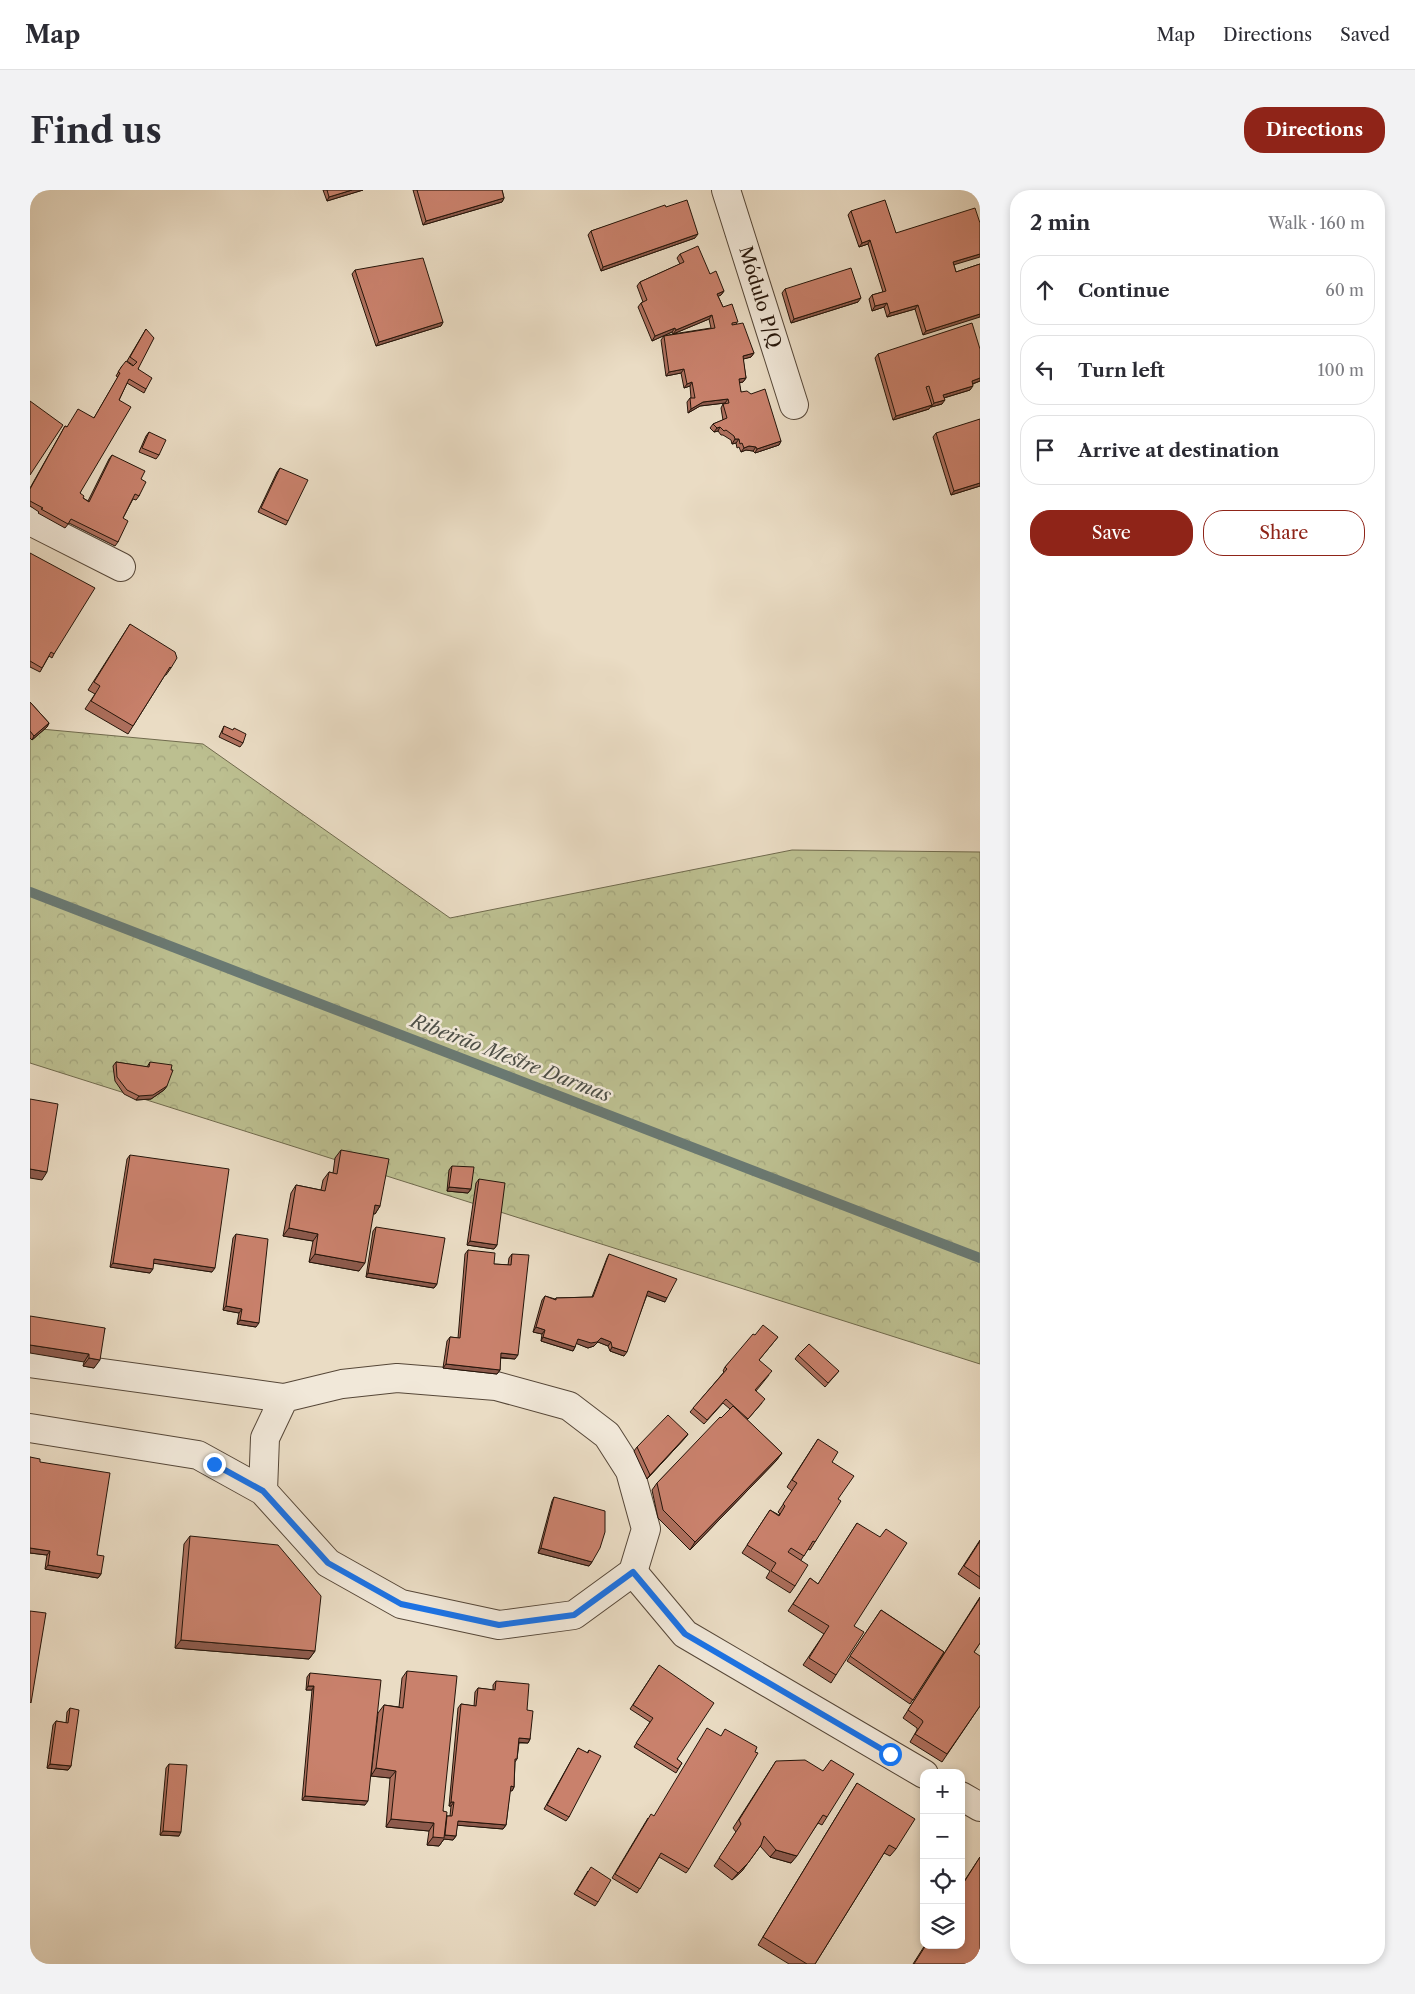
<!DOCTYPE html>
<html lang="en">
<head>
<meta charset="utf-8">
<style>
  body { margin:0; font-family:"Libre Caslon Text",serif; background:#f2f2f3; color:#2b2b33 }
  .controls { position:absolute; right:15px; bottom:15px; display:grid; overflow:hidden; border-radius:10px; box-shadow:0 2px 8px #0003 }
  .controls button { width:45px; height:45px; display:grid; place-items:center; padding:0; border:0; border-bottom:1px solid #e1e1e2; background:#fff; color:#2b2b33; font:25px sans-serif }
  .stop { position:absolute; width:15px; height:15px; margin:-11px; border:4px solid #1a73e8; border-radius:50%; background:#fff }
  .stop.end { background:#1a73e8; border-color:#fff; box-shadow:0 1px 5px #0008 }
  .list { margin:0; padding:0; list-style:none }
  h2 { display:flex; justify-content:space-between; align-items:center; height:65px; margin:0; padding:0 20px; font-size:21px }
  h2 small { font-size:16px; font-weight:400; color:#7c7c81 }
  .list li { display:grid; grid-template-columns:32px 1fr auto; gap:15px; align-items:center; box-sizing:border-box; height:70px; margin:0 10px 10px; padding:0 10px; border:1px solid #e1e1e2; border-radius:20px }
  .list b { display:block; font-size:19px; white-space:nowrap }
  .list em { font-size:16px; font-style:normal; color:#7c7c81 }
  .actions { display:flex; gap:10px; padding:15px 20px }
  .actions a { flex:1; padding:11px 0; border:1px solid #8f2418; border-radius:20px; text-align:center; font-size:18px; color:#8f2418 }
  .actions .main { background:#8f2418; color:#fff }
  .icon { flex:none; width:28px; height:28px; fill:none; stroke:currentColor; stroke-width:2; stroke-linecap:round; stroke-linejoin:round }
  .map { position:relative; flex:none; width:950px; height:1774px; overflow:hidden; border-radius:20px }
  header { display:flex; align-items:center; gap:30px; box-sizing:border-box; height:70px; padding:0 25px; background:#fff; border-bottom:1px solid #e1e1e2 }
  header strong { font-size:24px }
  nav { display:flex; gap:28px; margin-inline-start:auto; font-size:18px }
  .intro { display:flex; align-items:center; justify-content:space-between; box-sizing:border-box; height:120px; padding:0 30px }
  h1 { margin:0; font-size:35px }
  .button { padding:12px 22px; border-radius:20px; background:#8f2418; color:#fff; font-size:18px; font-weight:700 }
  main { display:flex; gap:30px; padding:0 30px }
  aside { flex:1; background:#fff; border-radius:20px; box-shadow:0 2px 8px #0003 }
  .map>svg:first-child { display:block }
  .forest { fill:url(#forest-crowns); stroke:#706a4d }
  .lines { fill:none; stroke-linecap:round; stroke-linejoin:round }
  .stream { stroke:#6a7972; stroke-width:10 }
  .minor-casing { stroke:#564738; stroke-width:30 }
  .tertiary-casing { stroke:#564738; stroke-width:30 }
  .minor { stroke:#f1e8d9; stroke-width:28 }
  .tertiary { stroke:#f1e8d9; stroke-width:28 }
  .wall { fill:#ad6f5d; stroke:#25150a; fill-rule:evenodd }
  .shaded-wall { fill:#8d5a4c; stroke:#25150a }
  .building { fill:#c9816c; stroke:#25150a }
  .route { stroke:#1a73e8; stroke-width:6 }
  .labels { text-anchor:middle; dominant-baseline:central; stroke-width:5; stroke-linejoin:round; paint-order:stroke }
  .street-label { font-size:18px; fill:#25150a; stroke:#f1e8d9 }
  .water-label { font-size:19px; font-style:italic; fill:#4d4f47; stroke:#f1e8d9 }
</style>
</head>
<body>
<header>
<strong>Map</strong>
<nav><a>Map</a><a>Directions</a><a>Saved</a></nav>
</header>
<div class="intro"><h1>Find us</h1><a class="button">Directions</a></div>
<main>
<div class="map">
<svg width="950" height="1774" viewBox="0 0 950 1774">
  <defs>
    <pattern id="forest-crowns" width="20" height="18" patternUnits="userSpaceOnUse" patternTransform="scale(1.25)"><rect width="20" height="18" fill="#bcbf90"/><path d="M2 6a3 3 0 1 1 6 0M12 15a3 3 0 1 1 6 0" fill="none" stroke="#a1a37b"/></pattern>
  </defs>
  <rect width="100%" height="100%" fill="#eadcc4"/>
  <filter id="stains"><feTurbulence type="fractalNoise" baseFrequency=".004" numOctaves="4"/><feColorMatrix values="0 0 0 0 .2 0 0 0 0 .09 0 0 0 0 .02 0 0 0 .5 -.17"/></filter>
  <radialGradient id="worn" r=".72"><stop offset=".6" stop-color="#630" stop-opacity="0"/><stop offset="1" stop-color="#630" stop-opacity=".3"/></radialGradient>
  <path class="forest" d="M0 538 173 554 420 728 762 660 950 662V1174L0 873Z"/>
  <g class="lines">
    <path class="stream" d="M0 702 950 1068"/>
    <defs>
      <path id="minor" d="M696 0 764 215
        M0 331 91 377
        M603 1382 655 1444 894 1584
        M931 1606 950 1617"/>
      <path id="tertiary" d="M0 1173 254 1208
        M367 1188 466 1196 539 1216 577 1245 600 1281 616 1339 603 1382 544 1425 469 1435 371 1414 298 1373 233 1301 235 1248 254 1208 312 1194Z
        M0 1238 168 1265 233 1301"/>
    </defs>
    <use href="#minor" class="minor-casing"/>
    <use href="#tertiary" class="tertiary-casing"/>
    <use href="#minor" class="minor"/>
    <use href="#tertiary" class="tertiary"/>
  </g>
  <path class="wall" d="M293 0H333L297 11Z
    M383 0H472L474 8 472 12 393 35Z
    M636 17 665 48 571 81 558 45 561 41Z
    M821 21 866 43 924 75 926 82 950 74 893 145 885 119 857 127 854 117 842 121 839 109 842 105 853 102 838 54 829 57 818 25Z
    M650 64 680 84 694 101 691 105 688 106 693 117 707 134 724 163 721 167 713 169 716 188 713 192 709 193 711 202 751 251 749 255 725 263 723 261 716 260 711 262 709 257 707 258 706 253 702 254 701 250 693 245H691L688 241 684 242 680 238 683 234 693 230 691 218 693 214H695V213L670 216 658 223 657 212 660 208H661L660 196 654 198 651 183 636 186 631 150 634 146 643 144 642 142 622 151 608 117 611 113 613 112 607 96 610 92 650 74 647 68ZM679 129 681 138 643 144Z
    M325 80 413 132 411 136 346 156 322 84Z
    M755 99 828 112 761 133 752 103Z
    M116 139 108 179 116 199 114 203 97 193 89 210 50 303 53 308 58 311 79 269 82 265 111 289 109 306 106 310 103 309 93 328 88 352 85 356 39 333 35 338 8 323 9 322 0 316V298L35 236 37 237 64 228 88 187 86 186 92 176H104L97 171Z
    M950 159V191L943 194 940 200 914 208 912 214 901 217V216L899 219 863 230 845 168 848 164Z
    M119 242 129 265 126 269 109 262 116 246Z
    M906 243 950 296 921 305 903 247Z
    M250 278 258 331 256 335 228 322 247 282Z
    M0 363 24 464 22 468 19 466 10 482 0 477Z
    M100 434 141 478 136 485H135L98 544 55 519 65 504 58 500Z
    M0 512 19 533 17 537 2 550 0 548Z
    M194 536 213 553 210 557 189 547Z
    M86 872 117 877 120 872 137 896 134 900 121 909 106 910 94 904 85 891 83 876Z
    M311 960 350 1016 345 1024 343 1023 329 1081 279 1072 283 1051 253 1046 261 1003 266 995 291 1000 293 990 299 982 303 983 305 968Z
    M100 965 182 1082 124 1073 120 1083 80 1077 97 969Z
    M422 976 441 999 438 1003 417 1001 419 980Z
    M449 989 467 1055 464 1059 437 1055 446 993Z
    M346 1037 407 1094 404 1098 336 1087 343 1041Z
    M206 1044 226 1137 207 1134 209 1123 193 1120 203 1048Z
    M438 1060 464 1074 478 1075 479 1068 482 1064 485 1169 470 1168V1180L467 1184 413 1178 417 1151 420 1147 428 1148 435 1064Z
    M579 1064 635 1112 617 1105 594 1166 580 1161 578 1156 568 1152 564 1156 558 1158 546 1153 545 1157 543 1161 511 1151 512 1144 503 1142 512 1110 515 1106 525 1109 526 1108 562 1107 577 1068Z
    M75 1138 64 1178 53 1176 54 1172Z
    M725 1145 748 1147 729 1170 739 1185 726 1201 732 1213 717 1230 752 1263 746 1271 660 1360 628 1328 622 1300 627 1293 700 1219 693 1213 674 1234 660 1222 694 1182 693 1181 695 1177Z
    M768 1165 809 1181 795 1197 765 1169Z
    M658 1244 655 1248 617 1289 604 1261 607 1257Z
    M788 1249 802 1272 808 1309 785 1352 780 1360 778 1359 771 1370 765 1396 760 1403 736 1388 740 1381 712 1363 740 1320 749 1325 750 1324 748 1322 762 1301 757 1297Z
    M0 1267 10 1272 67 1365 71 1384 68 1388 15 1379 17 1365 0 1363Z
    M524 1307 562 1372 559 1376 508 1363 522 1311Z
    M827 1333 824 1436 806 1485 801 1493 773 1475 794 1444 758 1421 780 1388 788 1394Z
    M160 1346 285 1461 279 1469 145 1458 154 1354Z
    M950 1350V1399L928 1384Z
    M950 1407V1453L944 1462 950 1516 912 1572 880 1552 887 1540V1538L873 1528Z
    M851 1420 914 1462 880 1514 817 1471Z
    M629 1475 647 1569 652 1573 646 1583 604 1557 620 1532 600 1519Z
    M377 1481 413 1621 417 1626H420L421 1616H419L428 1518 431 1514 444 1516 445 1502 448 1498 463 1500V1495L466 1491 497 1520 500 1549 498 1553H489L487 1569 485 1572 484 1597 482 1601 480 1600 476 1635 473 1639 427 1635 426 1646 423 1650 414 1649 409 1656 397 1655 399 1641 356 1637 360 1588 341 1586 348 1523 354 1515 369 1517 372 1488Z
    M280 1483 335 1615 272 1610 282 1500H276L277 1487Z
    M40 1518 41 1576 38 1580 17 1578 23 1535 26 1531 36 1533 37 1522Z
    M548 1558 557 1563 559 1560 539 1627 536 1631 514 1619Z
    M746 1571 797 1627 792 1635 788 1633 761 1673 740 1667 730 1656 712 1681 702 1690 684 1676 706 1642 703 1638Z
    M139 1574 149 1646 130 1645 136 1578Z
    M827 1593 866 1659 860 1666 854 1663 785 1774H759L728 1755Z
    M618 1628 659 1679 656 1683 629 1667 607 1703 582 1688Z
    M950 1667V1774H883L895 1755H931V1696Z
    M558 1681 568 1712 565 1716 544 1704Z"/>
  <path class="shaded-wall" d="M322 0H333L297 11 299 7Z
    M474 8 472 12 393 35 396 31Z
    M668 44 665 48 571 81 573 77Z
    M840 50 838 54 829 57 832 53Z
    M950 64V67L920 76 923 72Z
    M694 101 691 105 685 108 687 104Z
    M831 108 828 112 761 133 764 129Z
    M857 113 854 117 842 121 845 116Z
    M888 115 885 119 857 127 860 123Z
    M950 124V127L893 145 896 141Z
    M682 125 679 129 643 144 646 140Z
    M413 132 411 136 346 156 349 152Z
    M645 138 642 142 622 151 625 146Z
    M724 163 721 167 710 170 713 166Z
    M654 179 651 183 636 186 639 182Z
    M716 188 713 192 706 193 709 189Z
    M950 188V191L939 195 942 191Z
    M662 192 660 196 654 198 657 194Z
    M943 196 940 200 910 209 913 205Z
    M698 209 695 213 670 216 658 223 661 219 673 212Z
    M915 210 912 214 901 217 904 213Z
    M902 215 899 219 863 230 866 226Z
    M690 237 688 241 684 242 687 238Z
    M705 249H709L706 253 702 254Z
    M751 251 749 255 725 263 727 259Z
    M719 256 726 257 723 261 716 260 711 262 714 258Z
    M950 293V296L921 305 924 301Z
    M19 533 17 537 2 550 4 546Z
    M137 896 134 900 121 909 106 910 109 906Z
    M0 979 17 982 12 990 0 988Z
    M419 997 441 999 438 1003 417 1001Z
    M345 1015 350 1016 345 1024 339 1023Z
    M259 1038 288 1044 283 1051 253 1046Z
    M440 1051 467 1055 464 1059 437 1055Z
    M285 1064 335 1073 329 1081 279 1072Z
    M124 1069 185 1078 182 1082 122 1073Z
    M83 1073 123 1079 120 1083 80 1077Z
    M338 1083 407 1094 404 1098 336 1087Z
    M618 1101 637 1108 635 1112 615 1105Z
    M196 1116 212 1119 209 1123 193 1120Z
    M210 1130 229 1133 226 1137 207 1134Z
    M506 1137 515 1140 512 1144 503 1142Z
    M513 1147 545 1157 543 1161 511 1151Z
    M571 1148 581 1152 578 1156 568 1152 564 1156 558 1158 545 1153 548 1149Z
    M0 1155 59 1164 54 1172 0 1163Z
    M582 1157 597 1162 594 1166 580 1161Z
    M471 1163 488 1165 485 1169 468 1167Z
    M59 1168 70 1170 64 1178 53 1176Z
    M416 1174 470 1180 467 1184 413 1178Z
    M658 1244 655 1248 617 1289 620 1285Z
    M752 1263 746 1271 660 1360 665 1352Z
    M0 1358 20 1361 17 1365 0 1363Z
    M511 1358 562 1372 559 1376 508 1363Z
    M18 1375 71 1384 68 1388 15 1379Z
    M151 1450 285 1461 279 1469 145 1458Z
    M278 1496H284L282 1500H276Z
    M489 1548 500 1549 498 1553 486 1552Z
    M20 1574 41 1576 38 1580 17 1578Z
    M346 1578 366 1581 360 1588 341 1586Z
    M481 1596 484 1597 482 1601 478 1600Z
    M275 1606 338 1611 335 1615 272 1610Z
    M421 1612H424L421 1616H419Z
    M361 1629 404 1633 399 1641 356 1637Z
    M428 1631 476 1635 473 1639 425 1635Z
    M133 1641 151 1642 149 1646 130 1645Z
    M412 1645 426 1646 423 1650 414 1649 409 1656 397 1655 403 1647Z
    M731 1655 712 1681 702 1690 708 1683Z
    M746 1660 767 1666 761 1673 740 1667Z"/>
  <path class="building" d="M297 0H322L299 7Z
    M387 0H472L474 8 396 31Z
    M657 10 668 44 573 77 561 41 635 15 636 17Z
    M855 10 866 43 945 18 950 33V64L923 72 926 82 950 74V124L896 141 888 115 860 123 857 113 845 116 842 105 856 101 840 50 832 53 821 21Z
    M668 56 680 84 686 81 694 101 687 104 693 117 702 114 708 132 702 133V135L713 133 724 163 713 166 716 188 709 189 711 202 717 201 721 204 735 199 751 251 727 259 726 257 719 256 714 258 712 253 710 254 709 249H705L704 246 696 240 694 241 690 237 687 238 683 234 697 228 693 214 699 213 698 209 673 212 661 219 660 208H665L662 192 657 194 654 179 639 182 634 146 685 138 682 125 646 140 645 138 625 146 611 113 617 110 610 92 654 72 650 64Z
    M393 68 413 132 349 152 325 80Z
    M821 78 831 108 764 129 755 99Z
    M942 133 950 159V188L942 191 943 196 913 205 915 210 904 213 899 196 896 197 902 215 866 226 848 164Z
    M116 139 124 148 108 179 122 188 116 199 99 189 89 210 101 217 50 303 54 306 53 308 59 312 82 265 115 281 111 289 116 292 109 306 105 304 93 328 98 331 88 352 41 329 38 334 11 319 13 318 0 311V299L35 236 37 237 48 219 64 228 90 183 88 182 92 176 96 171 103 176 107 172 100 167Z
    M0 211 33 235 0 285Z
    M950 229V293L924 301 906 243Z
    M119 242 136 250 129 265 112 258Z
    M250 278 278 290 258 331 231 318Z
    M0 363 65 398 24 464 21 462 12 478 0 471Z
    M100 434 145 462 147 468 141 478 140 477 103 536 61 511 70 496 64 492Z
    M0 512 19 533 4 546 0 541Z
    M194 536 203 540 204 538 216 544 213 553 192 543Z
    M86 872 119 877 120 872 142 875 141 880H143L137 896 123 905 109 906 97 900 87 887Z
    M0 909 28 914 17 982 0 979Z
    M311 960 359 969 350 1016 345 1015 335 1073 285 1064 288 1044 259 1038 266 995 295 1001 299 982 307 984Z
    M100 965 199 979 185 1078 124 1069 123 1079 83 1073Z
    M422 976 444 977 441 999 419 997Z
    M449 989 475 993 467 1055 440 1051Z
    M346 1037 415 1048 407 1094 338 1083Z
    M206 1044 238 1049 229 1133 210 1130 212 1119 196 1116Z
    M438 1060 465 1063 464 1074 481 1075 482 1064 499 1065 488 1165 471 1163 470 1180 416 1174 420 1147 430 1148Z
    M579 1064 647 1089 637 1108 618 1101 597 1162 582 1157 581 1152 571 1148 567 1152 561 1153 548 1149 545 1157 513 1147 515 1140 506 1137 515 1106 526 1110V1108L563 1107Z
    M0 1126 75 1138 70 1170 59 1168V1164L0 1155Z
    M733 1135 748 1147 729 1170 742 1181 725 1200 735 1209 718 1229 696 1209 677 1230 663 1218 697 1179 695 1177 723 1144 725 1145Z
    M779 1154 809 1181 798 1193 768 1165Z
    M703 1216 752 1263 665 1352 633 1320 627 1293 690 1227 691 1228Z
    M638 1225 658 1244 620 1285 607 1257Z
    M788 1249 808 1262 802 1272 824 1286 808 1309 811 1311 785 1352 783 1351 774 1366 761 1358 758 1362 778 1375 765 1396 741 1381 746 1373 717 1355 740 1320 749 1326 755 1316 753 1314 767 1293 762 1290Z
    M0 1267 10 1269V1272L80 1283 67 1365 74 1366 71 1384 18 1375 20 1361 0 1358Z
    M524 1307 575 1321V1342L570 1358 562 1372 511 1358Z
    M827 1333 850 1347 856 1339 877 1353 824 1436 834 1442 806 1485 779 1468 799 1436 763 1414 780 1388 788 1394Z
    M160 1346 248 1355 291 1406 285 1461 151 1450Z
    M950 1351V1387L934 1376Z
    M950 1408V1453L944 1462 950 1466V1516L917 1564 885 1544 893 1532 892 1530 878 1520Z
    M851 1420 914 1462 883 1510 820 1466Z
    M0 1421 16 1423 1 1513 0 1512Z
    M629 1475 684 1513 647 1569 652 1573 648 1579 606 1553 623 1528 603 1515Z
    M377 1481 427 1486 413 1621 417 1622 414 1648 403 1647 404 1633 361 1629 366 1581 346 1578 354 1515 373 1518Z
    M280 1483 351 1490 338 1611 275 1606 284 1496H278Z
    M466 1491 499 1494 497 1520 503 1521 500 1549 489 1548 487 1569H485L484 1597 481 1596 476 1635 428 1631 426 1646 415 1645 417 1626H422L424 1612H421L431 1514 446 1516 448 1498 465 1500Z
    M40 1518 49 1520 41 1576 20 1574 26 1531 38 1533Z
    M677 1538 691 1546 695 1539 727 1557 725 1562 728 1563 659 1679 631 1663 610 1699 585 1684 621 1624 624 1626Z
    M548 1558 558 1563 559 1560 571 1566 539 1627 517 1615Z
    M775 1570 793 1581 801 1570 824 1584 797 1627 793 1625 767 1666 746 1660 734 1646 731 1655 718 1673 708 1683 689 1668 711 1634 709 1630 746 1571Z
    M139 1574 157 1575 151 1642 133 1641Z
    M827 1593 885 1629 866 1659 859 1655 785 1774H777L733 1747Z
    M950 1667V1774H884L896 1755H931V1722L934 1718 931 1717V1697Z
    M561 1677 581 1690 568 1712 547 1700Z"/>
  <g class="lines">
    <path class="route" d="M184 1274 233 1301 298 1373 371 1414 469 1435 544 1425 603 1382 655 1444 860 1564"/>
  </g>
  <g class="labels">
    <g class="street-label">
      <text transform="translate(730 107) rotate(73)">Módulo P/Q</text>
    </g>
    <g class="water-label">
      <text transform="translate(481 868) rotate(21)">Ribeirão Mestre Darmas</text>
    </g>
  </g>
  <rect width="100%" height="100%" filter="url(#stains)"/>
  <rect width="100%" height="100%" fill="url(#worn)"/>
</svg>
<div class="controls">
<button>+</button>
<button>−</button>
<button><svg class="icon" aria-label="locate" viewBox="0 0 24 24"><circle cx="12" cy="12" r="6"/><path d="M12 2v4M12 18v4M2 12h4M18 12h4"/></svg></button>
<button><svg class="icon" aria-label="layers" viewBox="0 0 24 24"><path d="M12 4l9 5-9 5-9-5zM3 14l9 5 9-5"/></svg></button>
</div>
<div class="stop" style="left:860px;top:1564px"></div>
<div class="stop end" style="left:184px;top:1274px"></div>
</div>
<aside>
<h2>2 min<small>Walk · 160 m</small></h2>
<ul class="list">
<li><svg class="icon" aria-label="ahead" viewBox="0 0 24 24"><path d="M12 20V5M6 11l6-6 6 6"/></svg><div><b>Continue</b></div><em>60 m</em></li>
<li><svg class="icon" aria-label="left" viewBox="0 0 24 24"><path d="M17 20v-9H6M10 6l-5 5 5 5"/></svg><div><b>Turn left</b></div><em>100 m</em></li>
<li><svg class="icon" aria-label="arrive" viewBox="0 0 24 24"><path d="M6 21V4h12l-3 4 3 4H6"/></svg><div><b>Arrive at destination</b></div></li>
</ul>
<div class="actions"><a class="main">Save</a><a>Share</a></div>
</aside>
</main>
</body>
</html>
